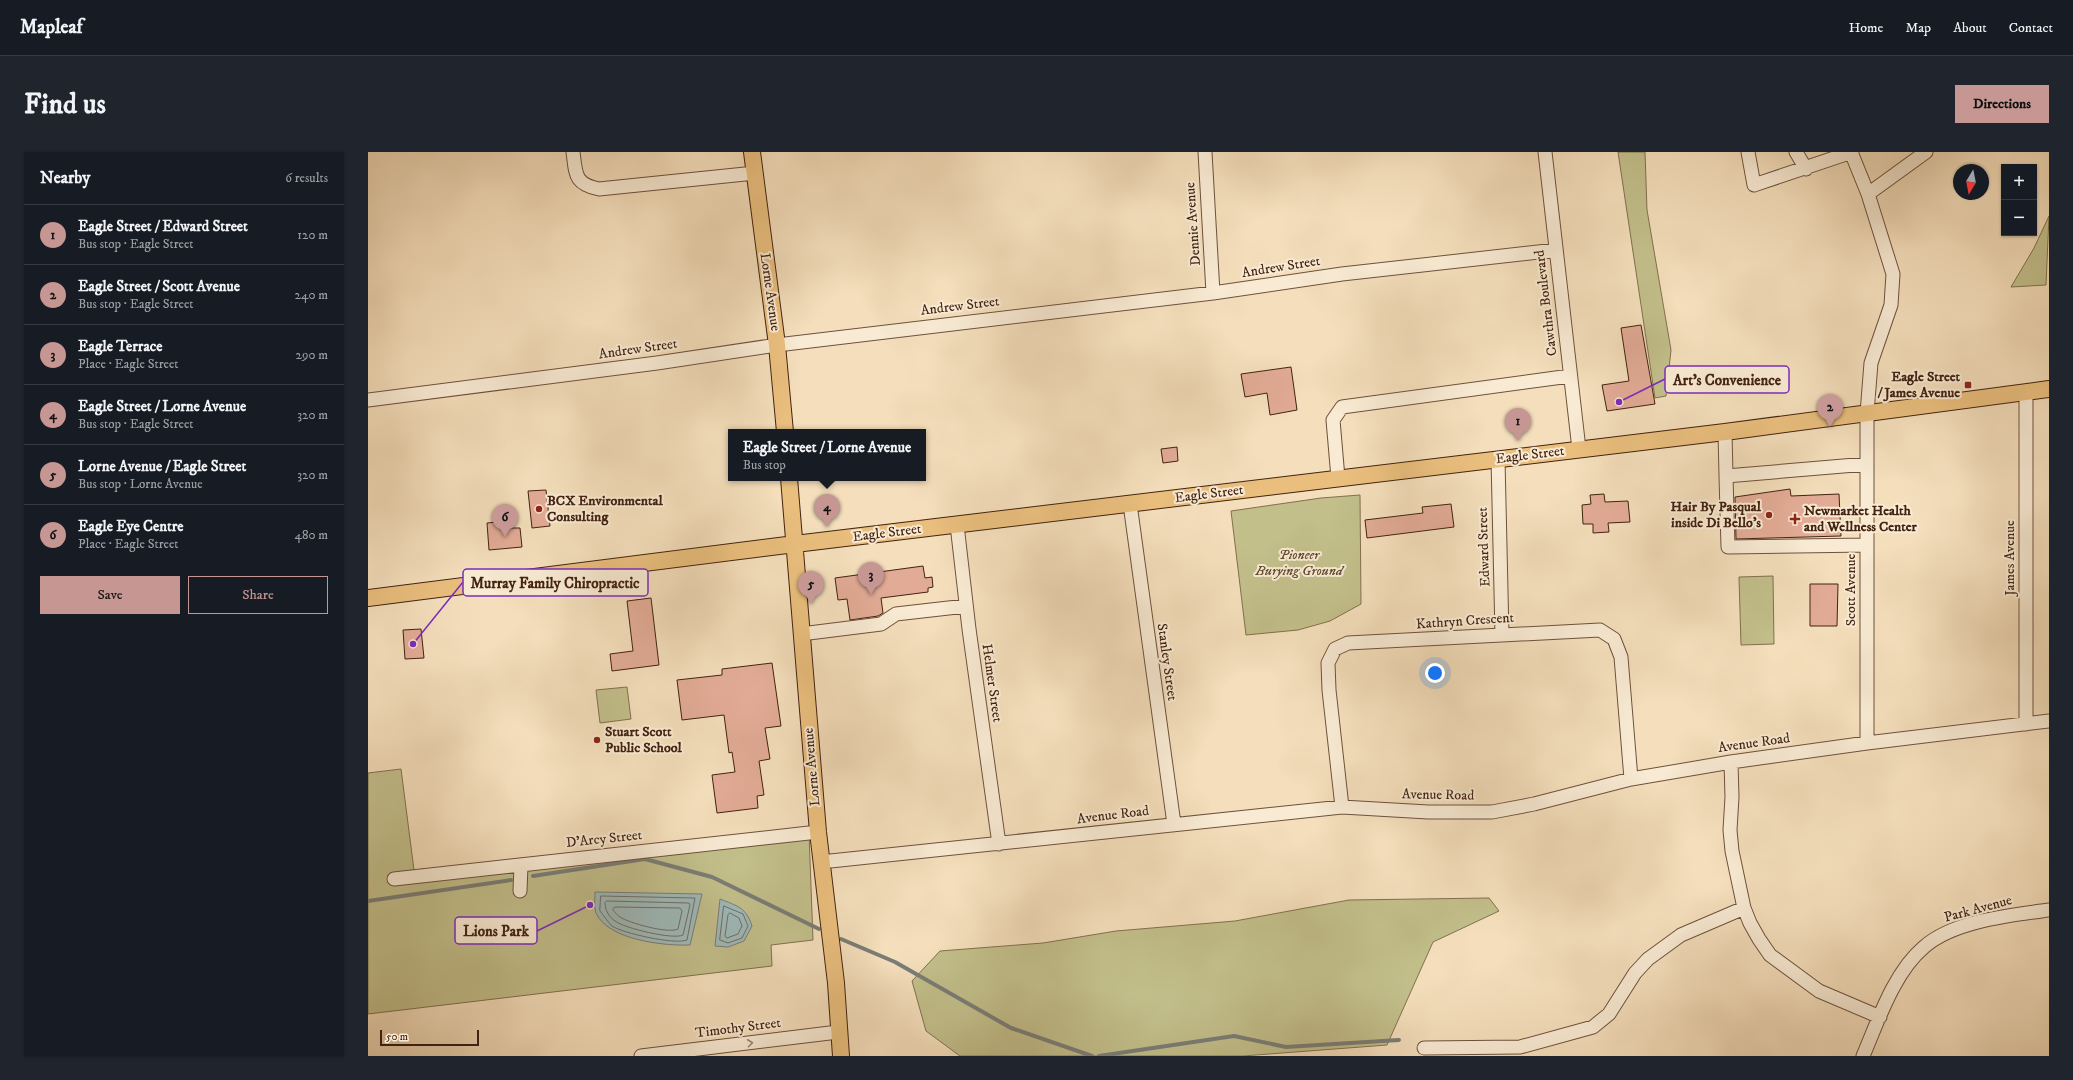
<!DOCTYPE html>
<html lang="en">
<head>
<meta charset="utf-8">
<style>
  body { margin:0; font-family:"IM FELL DW Pica",serif; background:#20242c; color:#f1f3f6 }
  .controls { position:absolute; right:12px; top:12px; display:grid; overflow:hidden; border-radius:0px; box-shadow:0 1px 3px #0004 }
  .controls button { width:36px; height:36px; display:grid; place-items:center; padding:0; border:0; border-bottom:1px solid #363941; background:#171b24; color:#f1f3f6; font:20px sans-serif }
  .compass { position:absolute; left:1585px; top:12px; width:36px; height:36px; border-radius:50%; background:#171b24; box-shadow:0 1px 3px #0004; rotate:190deg }
  .scale { position:absolute; left:12px; bottom:10px; width:99px; box-sizing:border-box; padding-left:4px; border:2px solid #422211; border-top:0; font-size:11px; line-height:14px; white-space:nowrap; color:#422211; -webkit-text-stroke:3px #f8ead3; paint-order:stroke }
  .you { position:absolute; left:1067px; top:521px; width:14px; height:14px; margin:-10px; border:3px solid #fff; border-radius:50%; background:#1a73e8; box-shadow:0 0 0 6px #1a73e833 }
  .badge { display:grid; place-items:center; width:26px; height:26px; border-radius:50%; background:#c59692; color:#111; font-size:13px; font-weight:700 }
  .pin { position:absolute; translate:-50% -33px; filter:drop-shadow(0 1px 2px #0008) }
  .pin::after { content:''; position:absolute; top:21px; width:14px; height:12px; background:inherit; clip-path:polygon(0 0,100% 0,50% 100%) }
  .popup { position:absolute; left:360px; top:277px; width:198px; height:52px; box-sizing:border-box; display:grid; place-content:center; border-radius:0px; background:#171b24; filter:drop-shadow(0 1px 3px #0005); font-size:13px; white-space:nowrap; color:#9ea1a6 }
  .popup b { font-size:15px; color:#f1f3f6 }
  .popup::after { content:''; position:absolute; left:50%; top:100%; margin-left:-8px; border:8px solid transparent; border-top-color:#171b24 }
  .list { margin:0; padding:0; list-style:none }
  h2 { display:flex; justify-content:space-between; align-items:center; height:52px; margin:0; padding:0 16px; font-size:17px }
  h2 small { font-size:13px; font-weight:400; color:#9ea1a6 }
  .list li { display:grid; grid-template-columns:26px 1fr auto; gap:12px; align-items:center; box-sizing:border-box; height:60px; padding:0 16px; border-top:1px solid #363941 }
  .list b { display:block; font-size:15px; white-space:nowrap }
  .list p { margin:0; font-size:13px; white-space:nowrap; color:#9ea1a6 }
  .list em { font-size:13px; font-style:normal; color:#9ea1a6 }
  .actions { display:flex; gap:8px; padding:12px 16px }
  .actions a { flex:1; padding:9px 0; border:1px solid #c59692; border-radius:0px; text-align:center; font-size:14px; color:#c59692 }
  .actions .main { background:#c59692; color:#111 }
  .map { position:relative; flex:none; width:1681px; height:904px; overflow:hidden; border-radius:0px }
  header { display:flex; align-items:center; gap:24px; box-sizing:border-box; height:56px; padding:0 20px; background:#171b24; border-bottom:1px solid #363941 }
  header strong { font-size:19px }
  nav { display:flex; gap:22px; margin-inline-start:auto; font-size:14px }
  .intro { display:flex; align-items:center; justify-content:space-between; box-sizing:border-box; height:96px; padding:0 24px }
  h1 { margin:0; font-size:28px }
  .button { padding:10px 18px; border-radius:0px; background:#c59692; color:#111; font-size:14px; font-weight:700 }
  main { display:flex; gap:24px; padding:0 24px }
  aside { flex:1; background:#171b24; border-radius:0px; box-shadow:0 1px 3px #0004 }
  .map>svg:first-child { display:block }
  .green { fill:#c2bf8b; stroke:#82704e }
  .water { fill:#9fbaba; stroke:#7a7d76 }
  .lines { fill:none; stroke-linecap:round; stroke-linejoin:round }
  .shore { stroke:#706e66; stroke-width:1 }
  .stream { stroke:#7a7d76; stroke-width:4 }
  .building { fill:#e2ab96; stroke:#422211 }
  .minor-casing { stroke:#6e513c; stroke-width:15 }
  .major-casing { stroke:#422211; stroke-width:18 }
  .minor { stroke:#f8ead3; stroke-width:13 }
  .major { stroke:#eabf7e; stroke-width:16 }
  .oneway { stroke:#9d8672 }
  .poi-dot { fill:#8f2418; stroke:#f8ead3; stroke-width:1.5 }
  .labels { text-anchor:middle; dominant-baseline:central; stroke-width:4; stroke-linejoin:round; paint-order:stroke }
  .street-label { font-size:14px; fill:#422211; stroke:#f8ead3 }
  .poi-label { font-size:14px; font-weight:bold; fill:#422211; stroke:#f8ead3; text-anchor:start }
  .park-label { font-size:14px; font-style:italic; fill:#624930; stroke:#f8ead3 }
  .leader { fill:none; stroke:#7b2cbf; stroke-width:1.5 }
  .callout-dot { fill:#7b2cbf; stroke:#f8ead3; stroke-width:1.5 }
  .callout { fill:#f8ead3; stroke:#7b2cbf; stroke-width:1.5 }
  .callout-label { font-size:15px; text-anchor:middle; font-weight:bold; fill:#422211 }
</style>
</head>
<body>
<header>
<strong>Mapleaf</strong>
<nav><a>Home</a><a>Map</a><a>About</a><a>Contact</a></nav>
</header>
<div class="intro"><h1>Find us</h1><a class="button">Directions</a></div>
<main>
<aside>
<h2>Nearby<small>6 results</small></h2>
<ul class="list">
<li><span class="badge">1</span><div><b>Eagle Street / Edward Street</b><p>Bus stop · Eagle Street</p></div><em>120 m</em></li>
<li><span class="badge">2</span><div><b>Eagle Street / Scott Avenue</b><p>Bus stop · Eagle Street</p></div><em>240 m</em></li>
<li><span class="badge">3</span><div><b>Eagle Terrace</b><p>Place · Eagle Street</p></div><em>290 m</em></li>
<li><span class="badge">4</span><div><b>Eagle Street / Lorne Avenue</b><p>Bus stop · Eagle Street</p></div><em>320 m</em></li>
<li><span class="badge">5</span><div><b>Lorne Avenue / Eagle Street</b><p>Bus stop · Lorne Avenue</p></div><em>320 m</em></li>
<li><span class="badge">6</span><div><b>Eagle Eye Centre</b><p>Place · Eagle Street</p></div><em>480 m</em></li>
</ul>
<div class="actions"><a class="main">Save</a><a>Share</a></div>
</aside>
<div class="map">
<svg width="1681" height="904" viewBox="0 0 1681 904">
  <rect width="100%" height="100%" fill="#f4debb"/>
  <filter id="stains"><feTurbulence type="fractalNoise" baseFrequency=".005" numOctaves="4"/><feColorMatrix values="0 0 0 0 .2 0 0 0 0 .09 0 0 0 0 .02 0 0 0 .5 -.17"/></filter>
  <radialGradient id="worn" r=".72"><stop offset=".6" stop-color="#630" stop-opacity="0"/><stop offset="1" stop-color="#630" stop-opacity=".3"/></radialGradient>
  <path class="green" d="M1250 0H1277L1279 58 1303 198 1298 244 1287 246Z
    M1681 64 1678 133 1643 135 1666 96Z
    M992 343 993 452 962 469 930 478 878 483 863 359 953 346Z
    M1405 424 1406 492 1373 493 1371 425Z
    M259 535 263 567 232 571 228 538Z
    M33 617 46 718 441 681 445 788 403 793 404 814 0 862V621Z
    M1121 746 1131 759 1065 790 1019 893 875 904H592L558 879 544 829 572 799 675 791 748 779 867 769 981 748Z"/>
  <path class="water" d="M227 740 334 742 322 793C296 794 240 788 228 761 226 756 227 746 227 740Z
    M352 747C369 754 378 755 384 774L376 789 360 795 347 794Z"/>
  <g class="lines">
    <path class="shore" d="M233 744 327 746 319 788C307 793 254 781 244 774 240 770 236 764 232 759Z
      M239 749 321 751 322 753 315 783C305 788 256 776 247 769 241 765 237 758 237 751Z
      M356 754 375 762 380 774 374 786 360 791 352 788Z
      M247 755 312 756 314 759 310 777C300 782 261 771 252 765 249 763 247 760 245 758Z
      M362 761 371 766 374 774 370 782 359 786 357 784 360 763Z"/>
    <path class="stream" d="M165 724 277 707 344 725 451 777
      M0 749 143 728
      M473 787 527 810 643 876 724 904
      M731 904 866 884 918 895 1031 888"/>
  </g>
  <path class="building" d="M1273 173 1287 252 1239 259 1234 233 1261 229 1253 176Z
    M923 215 929 258 902 263 899 241 877 245 873 222Z
    M809 295 810 309 795 311 793 297Z
    M1422 337 1423 344 1471 342 1473 384 1368 387 1367 345Z
    M178 338 182 374 164 376 160 339Z
    M1236 342 1237 350 1260 349 1262 370 1240 371 1241 380 1225 381V372H1215L1214 353 1223 352 1222 343Z
    M1083 352 1086 375 999 386 997 368 1055 361 1054 355Z
    M139 369V376H152L154 395 121 398 119 371Z
    M555 414 557 426 564 425 565 435 560 436V440L513 446 515 461 510 464 482 468 479 447 470 448 467 426Z
    M1442 432H1470L1469 474H1442Z
    M283 446 291 513 244 519 242 502 265 499 259 449Z
    M53 477 56 506 37 507 35 478Z
    M404 511 413 574 397 576 402 607 391 609 396 643 389 644 390 656 349 661 344 623 367 620 364 600 361 601 356 563 314 568 309 528 354 523V517Z"/>
  <g class="lines">
    <defs>
      <path id="minor" d="M205 0C208 22 206 32 231 37L387 21
        M837 0 845 141
        M1177 0 1211 297
        M1380 0 1386 33 1484 0
        M1428 0 1438 17
        M1483 0 1500 42 1525 122 1523 153 1503 211 1499 261V591
        M1500 42 1558 0
        M0 248 289 211 409 193 845 141 974 122 1188 98
        M1357 280 1358 324 1499 312
        M1130 307 1134 483
        M1358 324 1360 395 1499 393
        M970 326 965 268 974 255 1202 224
        M762 352 806 672
        M589 373 601 477 631 692
        M433 482 513 472 528 462 598 454
        M1658 572V240
        M1363 610 1364 645 1362 678 1364 699 1376 756 1382 771 1391 787 1402 803 1451 839 1512 865
        M974 655 961 538 960 511 967 497 980 491 1232 478 1246 487 1253 505 1263 627
        M453 710 974 655 1060 660H1124L1166 652 1263 627 1363 610 1499 591 1681 569
        M26 727 450 680
        M152 739 153 713
        M1056 896 1152 895 1225 875 1241 862 1267 821 1280 807 1313 783 1376 756
        M273 904 470 880
        M1495 904C1510 869 1526 820 1556 795 1585 769 1643 763 1681 758"/>
      <path id="major" d="M384 0 409 193 417 280
        M421 326 450 680 468 831 473 904
        M0 446 427 392 1357 280 1681 237"/>
    </defs>
    <use href="#minor" class="minor-casing"/>
    <use href="#major" class="major-casing"/>
    <use href="#minor" class="minor"/>
    <use href="#major" class="major"/>
  </g>
  <defs><path id="oneway-chevron" d="M-2-3.5L2.5 0L-2 3.5" fill="none" stroke-width="1.6" stroke-linecap="round" stroke-linejoin="round"/></defs>
  <use class="oneway" href="#oneway-chevron" transform="translate(382 891) rotate(-7)"/>
  <g class="poi-dot">
    <rect x="1596" y="229" width="8" height="8" rx="2"/>
    <circle cx="171" cy="357" r="4"/>
    <circle cx="1401" cy="363" r="4"/>
    <path d="M1425 361h4v4h4v4h-4v4h-4v-4h-4v-4h4z"/>
    <circle cx="229" cy="588" r="4"/>
  </g>
  <g class="labels">
    <g class="street-label">
      <text transform="translate(825 72) rotate(-94)">Dennie Avenue</text>
      <text transform="translate(913 115) rotate(-9)">Andrew Street</text>
      <text transform="translate(402 140) rotate(82)">Lorne Avenue</text>
      <text transform="translate(1178 151) rotate(-97)">Cawthra Boulevard</text>
      <text transform="translate(592 154) rotate(-7)">Andrew Street</text>
      <text transform="translate(270 197) rotate(-8)">Andrew Street</text>
      <text transform="translate(1162 303) rotate(-7)">Eagle Street</text>
      <text transform="translate(841 342) rotate(-7)">Eagle Street</text>
      <text transform="translate(519 381) rotate(-7)">Eagle Street</text>
      <text transform="translate(1116 395) rotate(-92)">Edward Street</text>
      <text transform="translate(1642 406) rotate(-90)">James Avenue</text>
      <text transform="translate(1483 438) rotate(-90)">Scott Avenue</text>
      <text transform="translate(1097 469) rotate(-4)">Kathryn Crescent</text>
      <text transform="translate(799 510) rotate(82)">Stanley Street</text>
      <text transform="translate(624 531) rotate(82)">Helmer Street</text>
      <text transform="translate(1386 591) rotate(-8)">Avenue Road</text>
      <text transform="translate(444 615) rotate(-95)">Lorne Avenue</text>
      <text transform="translate(1070 643) rotate(1)">Avenue Road</text>
      <text transform="translate(745 663) rotate(-7)">Avenue Road</text>
      <text transform="translate(236 687) rotate(-6)">D'Arcy Street</text>
      <text transform="translate(1610 757) rotate(-15)">Park Avenue</text>
      <text transform="translate(370 876) rotate(-7)">Timothy Street</text>
    </g>
    <g class="poi-label">
      <text x="1592" y="225" text-anchor="end">Eagle Street<tspan x="1592" dy="16">/ James Avenue</tspan></text>
      <text x="179" y="349">BCX Environmental<tspan x="179" dy="16">Consulting</tspan></text>
      <text x="1393" y="355" text-anchor="end">Hair By Pasqual<tspan x="1393" dy="16">inside Di Bello's</tspan></text>
      <text x="1436" y="359">Newmarket Health<tspan x="1436" dy="16">and Wellness Center</tspan></text>
      <text x="237" y="580">Stuart Scott<tspan x="237" dy="16">Public School</tspan></text>
    </g>
    <g class="park-label">
      <text x="931" y="403">Pioneer<tspan x="931" dy="16">Burying Ground</tspan></text>
    </g>
  </g>
  <path class="leader" d="M1251 250L1297 227M45 492L95 430M222 753L169 779"/>
  <g class="callout-dot">
    <circle cx="1251" cy="250" r="4"/>
    <circle cx="45" cy="492" r="4"/>
    <circle cx="222" cy="753" r="4"/>
  </g>
  <g class="callout">
    <rect x="1297" y="214" width="124" height="27" rx="4"/>
    <rect x="95" y="417" width="185" height="27" rx="4"/>
    <rect x="87" y="765" width="82" height="27" rx="4"/>
  </g>
  <g class="callout-label">
    <text x="1359" y="233">Art's Convenience</text>
    <text x="187" y="436">Murray Family Chiropractic</text>
    <text x="128" y="784">Lions Park</text>
  </g>
  <rect width="100%" height="100%" filter="url(#stains)"/>
  <rect width="100%" height="100%" fill="url(#worn)"/>
</svg>
<div class="controls">
<button>+</button>
<button>−</button>
</div>
<svg class="compass" viewBox="-18 -18 36 36"><path d="M0-13l5 13h-10z" fill="#e53935"/><path d="M0 13l5-13h-10z" fill="#9ea1a6"/></svg>
<div class="scale">50 m</div>
<div class="you"></div>
<div class="pin badge" style="left:1150px;top:289px">1</div>
<div class="pin badge" style="left:1462px;top:275px">2</div>
<div class="pin badge" style="left:503px;top:443px">3</div>
<div class="pin badge" style="left:459px;top:375px">4</div>
<div class="popup"><b>Eagle Street / Lorne Avenue</b>Bus stop</div>
<div class="pin badge" style="left:443px;top:452px">5</div>
<div class="pin badge" style="left:137px;top:385px">6</div>
</div>
</main>
</body>
</html>
